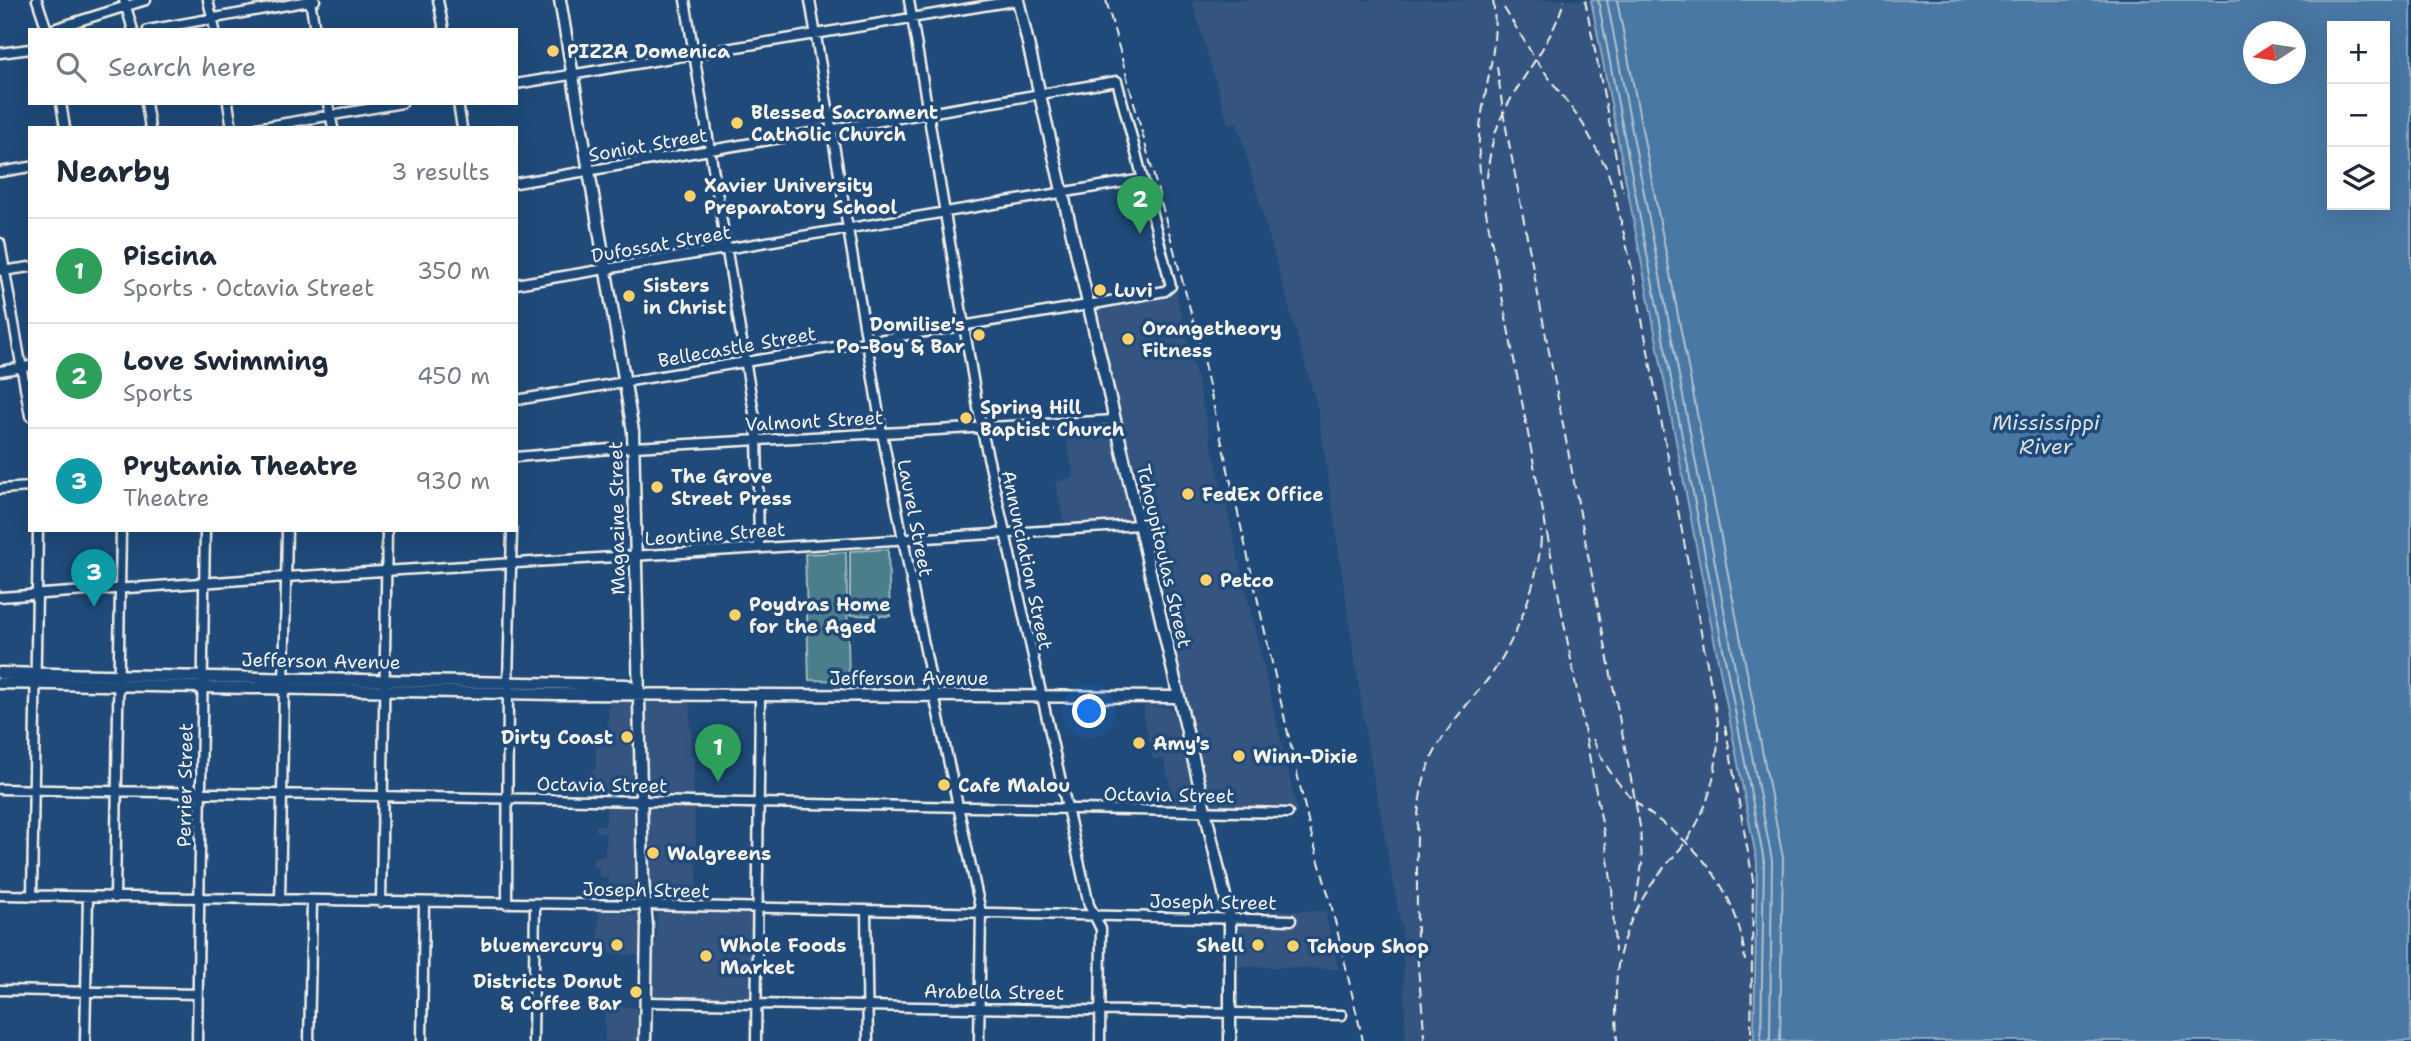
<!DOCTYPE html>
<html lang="en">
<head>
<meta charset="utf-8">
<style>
  body { margin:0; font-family:"Shantell Sans",sans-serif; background:#f6f6f7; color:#1f2937 }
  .controls { position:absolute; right:21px; top:21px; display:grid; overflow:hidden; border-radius:0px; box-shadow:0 7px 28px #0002 }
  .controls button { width:63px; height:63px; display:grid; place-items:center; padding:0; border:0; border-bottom:2px solid #e0e1e3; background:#fff; color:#1f2937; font:35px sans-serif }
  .compass { position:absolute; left:2243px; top:21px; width:63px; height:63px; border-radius:50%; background:#fff; box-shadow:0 7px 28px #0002; rotate:258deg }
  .you { position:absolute; left:1090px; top:712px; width:24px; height:24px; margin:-18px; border:5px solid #fff; border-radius:50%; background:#1a73e8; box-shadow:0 0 0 10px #1a73e833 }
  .badge { display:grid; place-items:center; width:46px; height:46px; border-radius:50%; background:#84754c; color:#fff; font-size:23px; font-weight:700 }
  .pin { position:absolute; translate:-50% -58px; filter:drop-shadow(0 2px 4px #0008) }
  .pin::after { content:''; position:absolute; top:37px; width:24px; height:21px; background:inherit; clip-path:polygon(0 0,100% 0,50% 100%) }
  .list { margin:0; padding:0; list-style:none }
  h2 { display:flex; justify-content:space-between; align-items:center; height:91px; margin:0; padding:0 28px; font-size:30px }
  h2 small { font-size:23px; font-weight:400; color:#747a83 }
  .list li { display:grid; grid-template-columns:46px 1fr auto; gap:21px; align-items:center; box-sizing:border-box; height:105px; padding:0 28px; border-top:2px solid #e0e1e3 }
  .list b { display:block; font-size:26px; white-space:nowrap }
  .list p { margin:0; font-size:23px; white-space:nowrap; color:#747a83 }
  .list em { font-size:23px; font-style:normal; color:#747a83 }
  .icon { flex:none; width:38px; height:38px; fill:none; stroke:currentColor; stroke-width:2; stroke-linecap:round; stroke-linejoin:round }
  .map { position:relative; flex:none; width:2411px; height:1041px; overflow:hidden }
  .search { position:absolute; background:#fff; box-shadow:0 7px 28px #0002; left:28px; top:28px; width:490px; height:77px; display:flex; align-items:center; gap:18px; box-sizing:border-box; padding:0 24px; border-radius:0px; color:#747a83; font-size:26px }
  .panel { position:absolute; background:#fff; box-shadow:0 7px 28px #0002; left:28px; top:126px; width:490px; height:406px; border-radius:0px }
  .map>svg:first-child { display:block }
  .built { fill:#365580 }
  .green { fill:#4c7e8a; stroke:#a0b8b9; stroke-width:2 }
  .water { fill:#4978a5; stroke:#8da8c0; stroke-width:2; fill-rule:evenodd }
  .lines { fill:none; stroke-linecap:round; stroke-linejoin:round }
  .shore { stroke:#b0c1cd; stroke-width:2 }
  .minor-casing { stroke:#f4f1e8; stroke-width:13 }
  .tertiary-casing { stroke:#f4f1e8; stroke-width:15 }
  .minor { stroke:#1f4a7a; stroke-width:8 }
  .tertiary { stroke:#1f4a7a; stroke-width:10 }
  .rail { stroke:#f4f1e8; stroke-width:2; stroke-dasharray:10 5; stroke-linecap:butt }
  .poi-dot { fill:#ffd166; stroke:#1f4a7a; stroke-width:2.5 }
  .labels { text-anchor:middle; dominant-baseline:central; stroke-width:7; stroke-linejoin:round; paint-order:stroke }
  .poi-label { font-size:19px; font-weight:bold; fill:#f4f1e8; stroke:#1f4a7a; text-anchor:start }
  .street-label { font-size:19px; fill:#f4f1e8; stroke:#1f4a7a }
  .water-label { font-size:21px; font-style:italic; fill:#dadfde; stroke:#1f4a7a }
</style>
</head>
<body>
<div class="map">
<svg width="2411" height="1041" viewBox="0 0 2411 1041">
  <rect width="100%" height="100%" fill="#1f4a7a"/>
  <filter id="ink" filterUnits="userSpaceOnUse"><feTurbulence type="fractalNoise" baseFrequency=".0143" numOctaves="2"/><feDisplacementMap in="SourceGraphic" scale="14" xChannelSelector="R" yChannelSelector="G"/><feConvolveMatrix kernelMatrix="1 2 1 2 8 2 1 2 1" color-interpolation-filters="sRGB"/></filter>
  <g filter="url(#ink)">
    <path class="built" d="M1192 0H1591L1757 862 1754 1041H1406L1402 929 1367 742 1318 410 1237 122 1228 124Z
      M1176 291 1297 810 1211 808 1096 307 1167 296Z
      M1063 425H1108L1131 521 1065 525 1055 482 1074 477Z
      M609 698 627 699 632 701 635 790 632 796 590 795 591 770 596 769V743L607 742Z
      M690 700 691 756 694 757 693 797 648 795 646 703Z
      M1144 705 1169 708 1174 712 1197 808H1175L1164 759H1153L1144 717Z
      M651 805 694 806 698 903 650 901 648 811Z
      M606 806 633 807 636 897 633 902 607 901 609 877H599V867H593V859L605 856 606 834 596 831V825H606Z
      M1234 910 1325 911 1338 969 1237 966V922Z
      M599 911 640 914 639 955 598 954Z
      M657 912H744L753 915 755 921 752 992 749 1000 655 998 653 996 654 946 657 939Z
      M605 1006 636 1007 638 1011V1041H605Z"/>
    <path class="green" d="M888 549 890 616 850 615V551Z
      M846 552 849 681 809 680 805 554Z"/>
    <path class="water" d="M1591 0H2411V1041H1754L1757 862ZM2332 26H2385V205H2332ZM2254 32H2296V74H2254Z"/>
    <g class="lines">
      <path class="shore" d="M1598 0 1764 861 1761 1041
        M1607 0 1772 860 1770 1041
        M1617 0 1783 858 1780 1041"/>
      <defs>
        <path id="minor" d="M37 0 47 30
          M124 0 133 30
          M208 0 215 30
          M310 0 315 30
          M438 0 444 30
          M685 0 757 431 759 547
          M810 0 882 433 934 695 981 912 979 1041
          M909 0 981 426 1089 905 1101 929 1100 1041
          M50 30 146 0
          M148 30 315 0
          M0 53 30 49
          M516 84 1019 0
          M61 103 65 128
          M146 103 150 128
          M228 103 232 128
          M328 103 333 128
          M458 103 462 128
          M257 128 402 103
          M0 172 30 167
          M516 183 1117 81 1171 286 1165 291 1088 305 516 400
          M0 243 30 416
          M2 271 30 267
          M516 284 1143 179
          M0 371 30 366
          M516 457 634 447 1115 420
          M0 489 30 487
          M0 597 286 577 1139 525
          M0 789 1288 813
          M0 895 646 905 1291 920
          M32 896 38 530
          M115 898 121 530
          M280 900 287 530
          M381 902 387 530
          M507 904 508 682 512 530
          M866 911 868 1041
          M0 990 197 994
          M646 1002 1342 1015
          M85 1041 88 897
          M197 1041 205 530
          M309 1041 312 901
          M422 1041 424 902
          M533 1041 535 905
          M756 1041 760 695"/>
        <path id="tertiary" d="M560 0 633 431 643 879 647 927 645 1041
          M1018 0 1230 918V1041
          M0 673 627 685 639 694
          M0 683 557 694 1179 697"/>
      </defs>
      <use href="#minor" class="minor-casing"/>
      <use href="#tertiary" class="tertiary-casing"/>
      <use href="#minor" class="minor"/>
      <use href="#tertiary" class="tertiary"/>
      <path class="rail" d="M1106 0 1199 342 1310 830 1331 904 1363 1041
        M1493 0C1499 45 1487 77 1481 120 1477 144 1479 167 1482 191L1605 839 1612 887 1615 952
        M1585 0 1623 192
        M1504 8 1536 60 1583 124 1606 167 1614 191 1635 282 1718 722C1719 764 1711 805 1687 840 1680 850 1671 859 1663 869 1647 889 1632 915 1624 939 1613 973 1616 1007 1617 1041
        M1497 66 1503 112 1640 826 1642 864 1635 906
        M1487 178C1489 155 1494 130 1505 110 1524 72 1553 42 1564 0
        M1725 725 1753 880 1751 1041
        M1593 739C1602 762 1617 784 1635 801 1651 816 1670 827 1686 842 1719 872 1742 916 1745 961
        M1424 1041C1424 1020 1421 999 1419 978 1416 946 1417 914 1417 882 1417 847 1415 810 1425 776 1437 737 1463 710 1488 679 1515 644 1542 575 1541 531"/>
    </g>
  </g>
  <g class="poi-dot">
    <circle cx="553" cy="51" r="7"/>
    <circle cx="737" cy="123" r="7"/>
    <circle cx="690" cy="196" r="7"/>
    <circle cx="1100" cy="290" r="7"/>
    <circle cx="629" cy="296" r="7"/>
    <circle cx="979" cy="335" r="7"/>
    <circle cx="1128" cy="339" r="7"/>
    <circle cx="966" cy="418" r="7"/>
    <circle cx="657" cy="487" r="7"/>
    <circle cx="1188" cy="494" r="7"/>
    <circle cx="1206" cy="580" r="7"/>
    <circle cx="735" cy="615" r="7"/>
    <circle cx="627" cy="737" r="7"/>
    <circle cx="1139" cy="743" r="7"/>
    <circle cx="1239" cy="756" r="7"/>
    <circle cx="944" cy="785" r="7"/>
    <circle cx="653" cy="853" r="7"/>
    <circle cx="617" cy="945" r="7"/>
    <circle cx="1258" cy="945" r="7"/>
    <circle cx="1293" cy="946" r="7"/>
    <circle cx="706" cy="956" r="7"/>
    <circle cx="636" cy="992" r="7"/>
  </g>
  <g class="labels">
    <g class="poi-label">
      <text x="567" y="51">PIZZA Domenica</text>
      <text x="751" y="112">Blessed Sacrament<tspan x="751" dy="22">Catholic Church</tspan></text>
      <text x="704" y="185">Xavier University<tspan x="704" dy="22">Preparatory School</tspan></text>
      <text x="643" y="285">Sisters<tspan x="643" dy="22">in Christ</tspan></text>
      <text x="1114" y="290">Luvi</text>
      <text x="965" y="324" text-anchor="end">Domilise's<tspan x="965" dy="22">Po-Boy &amp; Bar</tspan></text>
      <text x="1142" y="328">Orangetheory<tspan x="1142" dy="22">Fitness</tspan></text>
      <text x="980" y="407">Spring Hill<tspan x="980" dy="22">Baptist Church</tspan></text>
      <text x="671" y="476">The Grove<tspan x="671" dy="22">Street Press</tspan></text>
      <text x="1202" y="494">FedEx Office</text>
      <text x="1220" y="580">Petco</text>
      <text x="749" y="604">Poydras Home<tspan x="749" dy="22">for the Aged</tspan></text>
      <text x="613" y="737" text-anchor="end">Dirty Coast</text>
      <text x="1153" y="743">Amy's</text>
      <text x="1253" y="756">Winn-Dixie</text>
      <text x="958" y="785">Cafe Malou</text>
      <text x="667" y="853">Walgreens</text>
      <text x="603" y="945" text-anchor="end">bluemercury</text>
      <text x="720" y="945">Whole Foods<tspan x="720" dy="22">Market</tspan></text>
      <text x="1244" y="945" text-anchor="end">Shell</text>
      <text x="1307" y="946">Tchoup Shop</text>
      <text x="622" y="981" text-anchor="end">Districts Donut<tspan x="622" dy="22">&amp; Coffee Bar</tspan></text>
    </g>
    <g class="street-label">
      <text transform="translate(648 145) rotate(-10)">Soniat Street</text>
      <text transform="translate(661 244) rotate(-10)">Dufossat Street</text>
      <text transform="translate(737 347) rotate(-10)">Bellecastle Street</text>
      <text transform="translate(814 421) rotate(-3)">Valmont Street</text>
      <text transform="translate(617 518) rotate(-91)">Magazine Street</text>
      <text transform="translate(915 518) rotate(79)">Laurel Street</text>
      <text transform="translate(715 534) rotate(-4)">Leontine Street</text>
      <text transform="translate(1164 556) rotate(77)">Tchoupitoulas Street</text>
      <text transform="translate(1027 560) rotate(78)">Annunciation Street</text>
      <text transform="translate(321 661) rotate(1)">Jefferson Avenue</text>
      <text x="909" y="678">Jefferson Avenue</text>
      <text transform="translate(185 785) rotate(-89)">Perrier Street</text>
      <text transform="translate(602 785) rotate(1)">Octavia Street</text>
      <text transform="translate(1169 795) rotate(1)">Octavia Street</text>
      <text transform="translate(646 890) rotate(1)">Joseph Street</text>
      <text transform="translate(1213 902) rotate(1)">Joseph Street</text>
      <text transform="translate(994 992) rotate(1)">Arabella Street</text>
    </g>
    <g class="water-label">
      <text x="2046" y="423">Mississippi<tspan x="2046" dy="24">River</tspan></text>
    </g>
  </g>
</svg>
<div class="controls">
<button>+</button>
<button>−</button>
<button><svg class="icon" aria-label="layers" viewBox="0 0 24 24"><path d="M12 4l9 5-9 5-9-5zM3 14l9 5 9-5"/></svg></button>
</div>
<svg class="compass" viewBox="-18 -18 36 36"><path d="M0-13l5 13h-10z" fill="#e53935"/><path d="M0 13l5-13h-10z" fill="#747a83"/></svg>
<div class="you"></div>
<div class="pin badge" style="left:718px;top:782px;background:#2e9e5b">1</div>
<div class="pin badge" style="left:1140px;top:234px;background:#2e9e5b">2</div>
<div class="pin badge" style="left:94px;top:607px;background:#0f9aa8">3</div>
<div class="search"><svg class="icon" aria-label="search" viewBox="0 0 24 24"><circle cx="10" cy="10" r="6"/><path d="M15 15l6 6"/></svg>Search here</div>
<section class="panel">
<h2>Nearby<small>3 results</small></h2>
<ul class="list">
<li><span class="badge" style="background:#2e9e5b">1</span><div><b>Piscina</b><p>Sports · Octavia Street</p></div><em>350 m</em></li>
<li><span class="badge" style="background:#2e9e5b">2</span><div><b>Love Swimming</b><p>Sports</p></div><em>450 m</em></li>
<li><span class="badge" style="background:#0f9aa8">3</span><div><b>Prytania Theatre</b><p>Theatre</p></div><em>930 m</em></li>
</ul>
</section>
</div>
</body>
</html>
